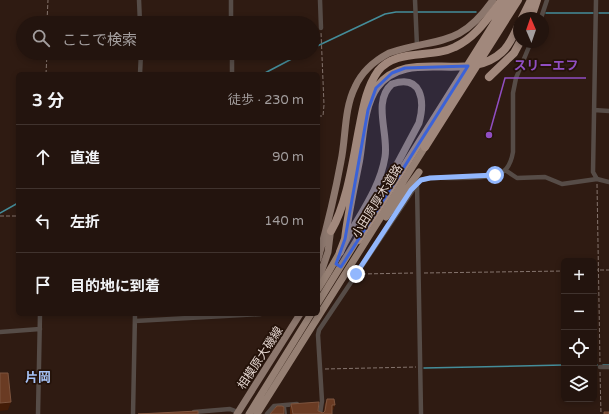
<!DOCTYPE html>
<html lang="ja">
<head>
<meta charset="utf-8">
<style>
  body { margin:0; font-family:"Varela Round","Noto Sans JP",sans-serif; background:#2b1d17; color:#f1f3f6 }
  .controls { position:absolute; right:12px; bottom:12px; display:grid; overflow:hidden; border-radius:6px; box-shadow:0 2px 6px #0003 }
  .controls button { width:36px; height:36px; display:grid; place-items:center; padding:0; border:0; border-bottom:1px solid #40332e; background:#23140e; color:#f1f3f6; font:20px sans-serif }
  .compass { position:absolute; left:513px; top:12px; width:36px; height:36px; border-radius:50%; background:#23140e; box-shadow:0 2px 6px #0003; rotate:358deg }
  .stop { position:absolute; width:12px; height:12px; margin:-9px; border:3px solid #92b7fd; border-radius:50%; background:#fff }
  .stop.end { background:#92b7fd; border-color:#fff; box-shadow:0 1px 4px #0008 }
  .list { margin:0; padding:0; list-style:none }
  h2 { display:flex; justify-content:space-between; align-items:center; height:52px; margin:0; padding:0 16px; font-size:17px }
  h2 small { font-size:13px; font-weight:400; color:#a39e9e }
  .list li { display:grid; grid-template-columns:26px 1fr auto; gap:12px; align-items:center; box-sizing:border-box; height:64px; padding:0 16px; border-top:1px solid #40332e }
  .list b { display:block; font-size:15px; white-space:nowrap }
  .list em { font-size:13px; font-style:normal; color:#a39e9e }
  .icon { flex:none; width:22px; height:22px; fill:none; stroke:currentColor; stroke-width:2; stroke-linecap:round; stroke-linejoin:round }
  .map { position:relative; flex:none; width:609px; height:414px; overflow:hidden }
  .search { position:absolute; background:#23140e; box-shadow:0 2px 6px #0003; left:16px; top:16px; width:304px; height:44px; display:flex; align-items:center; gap:10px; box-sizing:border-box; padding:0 14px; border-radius:22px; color:#a39e9e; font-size:15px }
  .panel { position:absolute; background:#23140e; box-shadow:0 2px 6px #0003; left:16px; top:72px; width:304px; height:244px; border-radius:6px }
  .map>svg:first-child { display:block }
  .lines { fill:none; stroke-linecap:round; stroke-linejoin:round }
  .stream { stroke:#448d9a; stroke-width:1.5 }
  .path { stroke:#85746d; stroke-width:1; stroke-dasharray:4 2; stroke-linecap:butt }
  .service { stroke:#564c47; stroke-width:2 }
  .minor { stroke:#564c47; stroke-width:4.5 }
  .primary { stroke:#8c776d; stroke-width:7 }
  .trunk { stroke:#968074; stroke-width:7 }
  .motorway { stroke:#a1887c; stroke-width:8 }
  .wall { fill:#5b290e }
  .shaded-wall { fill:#431c07 }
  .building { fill:#6a3b23; stroke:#7d543e }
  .route { stroke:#92b7fd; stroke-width:5 }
  .marked { fill:#3b62d7; fill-opacity:0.2; stroke:#3b62d7; stroke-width:3; stroke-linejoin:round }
  .labels { text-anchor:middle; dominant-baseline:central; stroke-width:3.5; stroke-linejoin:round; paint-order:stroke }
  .street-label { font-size:12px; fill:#e3d5cf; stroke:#241209 }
  .neighbourhood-label { font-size:13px; font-weight:bold; fill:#a7c3f7; stroke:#241209 }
  .leader { fill:none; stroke:#904ec2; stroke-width:1.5 }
  .callout-dot { fill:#904ec2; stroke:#241209; stroke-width:1.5 }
  .callout-label { font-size:13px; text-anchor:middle; font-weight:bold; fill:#904ec2; stroke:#241209; stroke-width:3.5; stroke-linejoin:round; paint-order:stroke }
</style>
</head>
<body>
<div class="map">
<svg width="609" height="414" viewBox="0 0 609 414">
  <rect width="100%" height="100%" fill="#2f1b12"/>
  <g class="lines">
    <path class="stream" d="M546 13H593
      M599 13H609
      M313 48 385 14 396 12H476
      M263 74 303 53
      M0 213 18 203
      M594 365H597
      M603 365H609
      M424 368 564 365"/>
    <path class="path" d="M47 21 48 0
      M47 22 86 23
      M46 74 47 53
      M318 116H323L324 105 321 32
      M597 184 600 363
      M0 216H18
      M594 270H609
      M424 273 564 271
      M362 274 413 273
      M325 369 416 367
      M600 372 601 414"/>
    <path class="service" d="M285 406 286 414"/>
    <path class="minor" d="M139 0 140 23
      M231 0V23
      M320 0 321 28
      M415 0 417 46
      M596 0 593 172 597 179
      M541 18 547 0
      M232 53V74
      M140 74 141 53
      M594 110 609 111
      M505 170 517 178 545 177 562 184 597 179 609 182
      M417 184 421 414
      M135 321 261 314
      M0 332 40 329
      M600 367H609
      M194 412 230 409 238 412
      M38 414 40 314
      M133 414 135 314
      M267 414 274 406 297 404
      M320 414 322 401 318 335 319 330 417 184 421 180 430 178C450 177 488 181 504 171 510 166 512 158 513 152V93L516 78 531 42"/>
    <path class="primary" d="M318 259C327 227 335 194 341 161 346 137 344 109 355 87 362 71 374 61 389 53 437 37 459 49 493 0
      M318 281 328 252 331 227
      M237 414 300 314"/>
    <path class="trunk" d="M386 217 419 172
      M318 289C331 269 343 247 354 226 367 204 381 182 385 157 389 134 372 101 392 84 422 74 425 101 419 123L370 215
      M318 303 360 235
      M249 414 311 314
      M257 414 425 147"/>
    <path class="motorway" d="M522 18 531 0
      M531 18 537 0
      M489 77 514 53 520 42
      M425 147 518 0
      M331 231C347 204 353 160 359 129 363 109 366 88 378 71 396 48 431 59 455 47 475 38 488 18 502 0
      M358 240 509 0
      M340 252 345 239C348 213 354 187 359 161 363 138 363 107 377 87 408 46 467 85 502 52 510 45 514 34 519 24"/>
  </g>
  <path class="wall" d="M327 399 335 405 333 410H332V414H290V408L291 404 318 411 323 413 324 412 325 404Z"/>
  <path class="shaded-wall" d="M11 402 8 410 0 411V403Z
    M332 405H335L333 410H330Z"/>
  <path class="building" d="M0 373H8L11 402 0 403Z
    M327 399H334L335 405H332V414H293L291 404 319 402 318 411 323 413 325 411Z
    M277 406H282L284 407V414H270Z
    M198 411V414H138Z
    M604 412H609V414H604Z"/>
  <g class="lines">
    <path class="route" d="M356 274 411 190 421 180 430 178 495 175"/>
  </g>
  <path class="marked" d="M468 66 341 267 336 264 345 239 368 110 376 88 392 73 405 68Z"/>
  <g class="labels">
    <g class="street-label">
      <text transform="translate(377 201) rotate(-58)">小田原厚木道路</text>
      <text transform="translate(260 358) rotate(-57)">相模原大磯線</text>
    </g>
    <g class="neighbourhood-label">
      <text x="38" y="378">片岡</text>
    </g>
  </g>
  <path class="leader" d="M489 135L505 78H586"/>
  <circle class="callout-dot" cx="489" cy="135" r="4"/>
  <g class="callout-label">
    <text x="546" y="70">スリーエフ</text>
  </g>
</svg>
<div class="controls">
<button>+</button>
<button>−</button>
<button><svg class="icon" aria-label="locate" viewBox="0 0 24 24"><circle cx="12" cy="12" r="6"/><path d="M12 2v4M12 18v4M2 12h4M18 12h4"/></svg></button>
<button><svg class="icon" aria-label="layers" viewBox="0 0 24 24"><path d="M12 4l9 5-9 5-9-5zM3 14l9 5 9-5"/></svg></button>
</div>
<svg class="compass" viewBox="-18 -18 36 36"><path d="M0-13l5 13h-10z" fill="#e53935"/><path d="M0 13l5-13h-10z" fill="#a39e9e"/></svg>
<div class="stop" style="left:495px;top:175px"></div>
<div class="stop end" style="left:356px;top:274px"></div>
<div class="search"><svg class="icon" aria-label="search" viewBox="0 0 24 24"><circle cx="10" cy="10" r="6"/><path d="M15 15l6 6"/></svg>ここで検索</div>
<section class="panel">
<h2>3 分<small>徒歩 · 230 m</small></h2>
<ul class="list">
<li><svg class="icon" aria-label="ahead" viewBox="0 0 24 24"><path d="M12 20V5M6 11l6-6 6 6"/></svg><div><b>直進</b></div><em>90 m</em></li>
<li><svg class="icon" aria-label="left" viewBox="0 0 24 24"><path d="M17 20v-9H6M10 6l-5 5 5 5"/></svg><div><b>左折</b></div><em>140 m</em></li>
<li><svg class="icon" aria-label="arrive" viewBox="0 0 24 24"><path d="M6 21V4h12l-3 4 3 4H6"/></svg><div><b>目的地に到着</b></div></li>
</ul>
</section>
</div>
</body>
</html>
